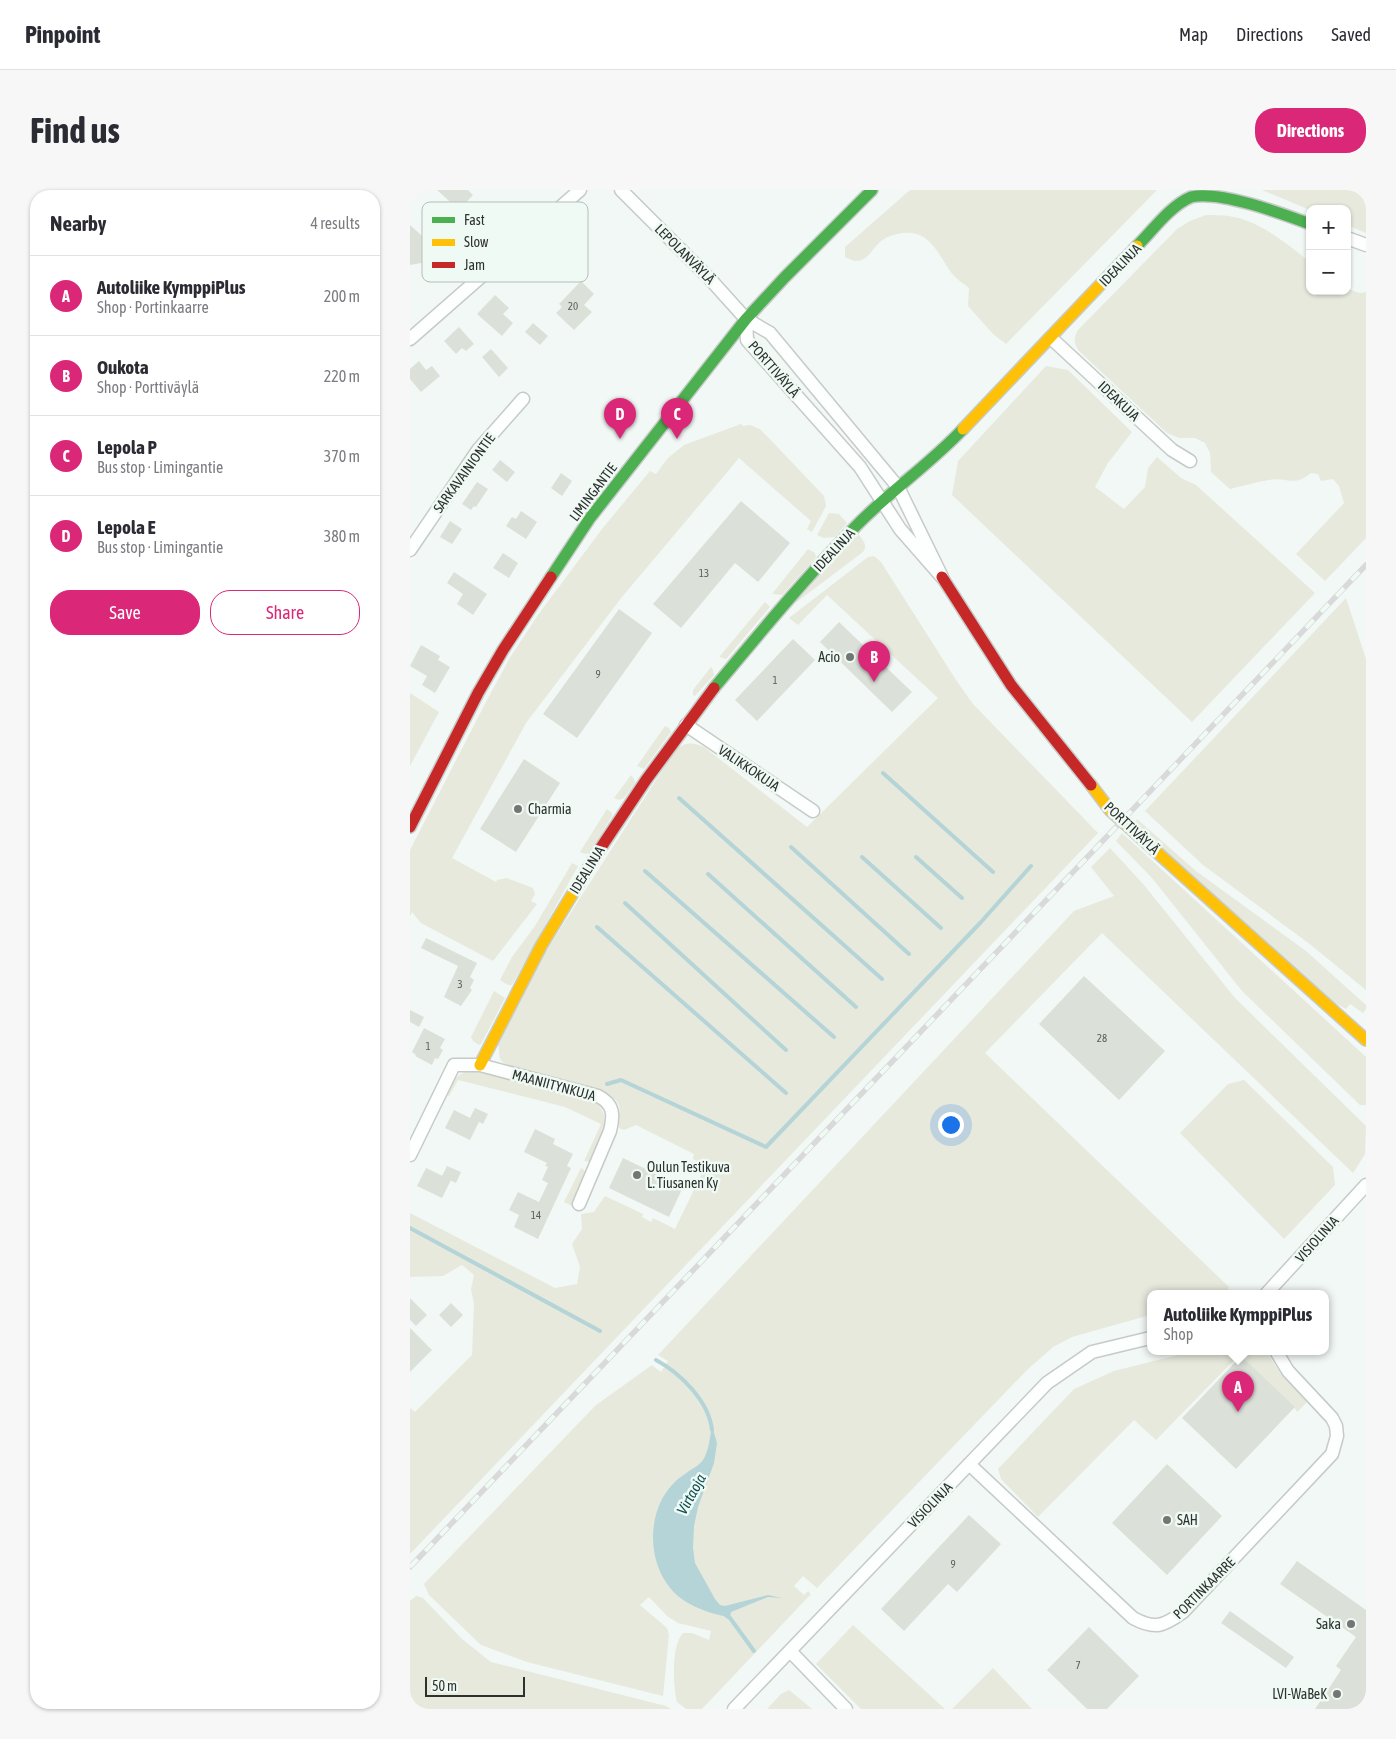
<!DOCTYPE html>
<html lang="en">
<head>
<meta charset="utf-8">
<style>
  body { margin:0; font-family:"Asap Condensed",sans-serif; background:#f7f7f7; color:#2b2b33 }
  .controls { position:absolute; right:15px; top:15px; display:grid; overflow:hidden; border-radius:10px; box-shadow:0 1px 4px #0004 }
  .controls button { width:45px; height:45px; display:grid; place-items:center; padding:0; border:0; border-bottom:1px solid #e1e1e2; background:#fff; color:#2b2b33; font:25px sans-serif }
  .scale { position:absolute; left:15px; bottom:12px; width:100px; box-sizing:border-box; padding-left:5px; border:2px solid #2d312f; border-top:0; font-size:14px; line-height:18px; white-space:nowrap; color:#2d312f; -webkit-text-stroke:4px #f0faf4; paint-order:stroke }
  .you { position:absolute; left:540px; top:934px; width:18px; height:18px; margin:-12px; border:4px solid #fff; border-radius:50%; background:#1a73e8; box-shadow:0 0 0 8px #1a73e833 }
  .badge { display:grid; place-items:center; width:32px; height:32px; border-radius:50%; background:#db2777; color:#fff; font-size:16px; font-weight:700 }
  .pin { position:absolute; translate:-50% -41px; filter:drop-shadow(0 1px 2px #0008) }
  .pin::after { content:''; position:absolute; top:26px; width:18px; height:15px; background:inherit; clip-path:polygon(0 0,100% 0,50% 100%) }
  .popup { position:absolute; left:737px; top:1100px; width:182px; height:65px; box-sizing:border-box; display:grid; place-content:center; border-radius:10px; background:#fff; filter:drop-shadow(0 1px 4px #0005); font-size:16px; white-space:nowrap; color:#7c7c81 }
  .popup b { font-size:19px; color:#2b2b33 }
  .popup::after { content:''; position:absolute; left:50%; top:100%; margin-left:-10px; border:10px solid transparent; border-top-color:#fff }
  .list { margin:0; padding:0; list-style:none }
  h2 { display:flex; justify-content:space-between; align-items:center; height:65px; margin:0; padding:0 20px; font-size:21px }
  h2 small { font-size:16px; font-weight:400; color:#7c7c81 }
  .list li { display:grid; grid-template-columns:32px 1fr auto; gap:15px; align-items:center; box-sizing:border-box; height:80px; padding:0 20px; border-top:1px solid #e1e1e2 }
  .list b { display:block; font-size:19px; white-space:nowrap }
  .list p { margin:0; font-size:16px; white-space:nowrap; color:#7c7c81 }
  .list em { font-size:16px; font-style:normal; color:#7c7c81 }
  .actions { display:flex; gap:10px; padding:15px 20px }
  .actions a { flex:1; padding:11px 0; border:1px solid #db2777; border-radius:20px; text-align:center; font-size:18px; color:#db2777 }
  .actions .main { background:#db2777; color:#fff }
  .map { position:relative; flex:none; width:956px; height:1519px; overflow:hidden; border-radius:20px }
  header { display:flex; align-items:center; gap:30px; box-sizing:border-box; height:70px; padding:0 25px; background:#fff; border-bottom:1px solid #e1e1e2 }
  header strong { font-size:24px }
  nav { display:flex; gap:28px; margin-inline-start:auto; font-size:18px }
  .intro { display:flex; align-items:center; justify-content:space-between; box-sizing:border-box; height:120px; padding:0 30px }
  h1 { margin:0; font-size:35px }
  .button { padding:12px 22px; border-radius:20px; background:#db2777; color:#fff; font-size:18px; font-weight:700 }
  main { display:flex; gap:30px; padding:0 30px }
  aside { flex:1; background:#fff; border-radius:20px; box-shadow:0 1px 4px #0004 }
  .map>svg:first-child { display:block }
  .green { fill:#e6e9dc }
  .water { fill:#b4d4d8 }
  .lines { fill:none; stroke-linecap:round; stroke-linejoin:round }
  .stream { stroke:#b4d4d8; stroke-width:4 }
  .building { fill:#dbe1d9 }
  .street-casing { stroke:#c6cbc8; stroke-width:15 }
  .fast-casing { stroke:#c6cbc8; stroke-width:14 }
  .slow-casing { stroke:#c6cbc8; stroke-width:14 }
  .jam-casing { stroke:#c6cbc8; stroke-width:14 }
  .street { stroke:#fdfefe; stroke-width:12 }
  .fast { stroke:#4caf50; stroke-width:11 }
  .slow { stroke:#ffc107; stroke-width:11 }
  .jam { stroke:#c62828; stroke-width:11 }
  .rail-casing { stroke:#d8d9d8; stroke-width:5.5 }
  .rail { stroke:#f0faf4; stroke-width:4; stroke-dasharray:11; stroke-linecap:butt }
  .poi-dot { fill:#727774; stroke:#f0faf4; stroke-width:2 }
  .labels { text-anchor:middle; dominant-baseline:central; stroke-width:5; stroke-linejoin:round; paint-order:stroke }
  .number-label { font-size:11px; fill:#5a5f5b }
  .street-label { font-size:14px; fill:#2d312f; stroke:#f0faf4 }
  .poi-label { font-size:14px; fill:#2d312f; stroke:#f0faf4; text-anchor:end }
  .water-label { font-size:15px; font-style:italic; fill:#0e4e55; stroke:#f0faf4 }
  .key { fill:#f0faf4; stroke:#b6beb9; stroke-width:1 }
  .key-label { font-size:14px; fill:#2d312f }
</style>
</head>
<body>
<header>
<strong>Pinpoint</strong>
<nav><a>Map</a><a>Directions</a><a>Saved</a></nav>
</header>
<div class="intro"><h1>Find us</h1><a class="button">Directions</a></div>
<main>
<aside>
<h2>Nearby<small>4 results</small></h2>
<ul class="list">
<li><span class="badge">A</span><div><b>Autoliike KymppiPlus</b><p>Shop · Portinkaarre</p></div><em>200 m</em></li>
<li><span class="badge">B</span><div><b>Oukota</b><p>Shop · Porttiväylä</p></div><em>220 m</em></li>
<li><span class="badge">C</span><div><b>Lepola P</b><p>Bus stop · Limingantie</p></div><em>370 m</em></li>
<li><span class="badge">D</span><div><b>Lepola E</b><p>Bus stop · Limingantie</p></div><em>380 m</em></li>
</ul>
<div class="actions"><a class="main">Save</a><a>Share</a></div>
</aside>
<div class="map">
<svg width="956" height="1519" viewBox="0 0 956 1519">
  <rect width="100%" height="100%" fill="#f2f8f5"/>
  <path class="green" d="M500 0H747L596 154 583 144 558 116 559 98C554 94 548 90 544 86 532 72 523 45 502 43 489 42 475 46 467 55 460 62 458 70 446 71 443 71 438 68 435 67V57Z
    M852 0H956V43L937 35V19L900 20Z
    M796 25C803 25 812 25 819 26 850 31 876 53 900 72V101H937V99L950 103 956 102V348L915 391 886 364 934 313 929 296 923 289 911 291 908 284 901 283C883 298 877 286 859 290 846 292 833 296 820 299L801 282 800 263 795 253 785 248H769L757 243 669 161C664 153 663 149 668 140L767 39 780 31Z
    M636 176 658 180 722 242 698 273 685 297 714 319 735 297 738 278 747 267 771 288 786 295 905 403 782 532 542 305 548 271Z
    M331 234 333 236 340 235 350 239 414 306 416 316 402 342 397 339 401 331 329 268 212 407 116 533 42 668 86 692 87 690 97 688 123 698 125 704 121 711 127 714 83 771 11 733 2 722 0 726V660L77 510 101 466 128 425 192 339 240 281 246 284 258 268 274 255Z
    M419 323 429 324 437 333 425 347 414 348 407 345Z
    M448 344C453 350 458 355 453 362L384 414Z
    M398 359 405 363 406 367 372 405 362 404Z
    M464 366 471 372 546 490 563 514 688 643 0 1364V1218L5 1222 62 1165 64 1114 61 1099 64 1085 52 1075 33 1086 0 1087V1023L145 1098 167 1094 170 1077 162 1054 172 1039 171 1024 184 1022 195 1006 233 1024 232 1027 241 1032 243 1028 265 1039 296 975 283 969 284 964 226 935 214 940 209 938C207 923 216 917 200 905L97 877 90 869 88 854 136 761 266 559C276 552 283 552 294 557L397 637 528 508 417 405 388 435 379 428 458 367Z
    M936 408 956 469V800L901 755 793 675 735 621Z
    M355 412 360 417 316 469 310 467V466Z
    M301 477 303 480 304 485 285 506 283 505V500Z
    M0 503 29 522 0 576Z
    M255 536 259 538 261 542 234 579 227 576Z
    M221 585 224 589 225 593 214 608 209 610 204 608Z
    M197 619 202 623V626L179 663 175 664 170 662Z
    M727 629 786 681 896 761 956 815V819L953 823 940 814 936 819 910 805 723 633Z
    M712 643 956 867V915H950L832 801 742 688 706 651Z
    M700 658 734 695 825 808 956 936 955 964 943 983 692 743 575 863 819 1097 817 1103H740V1125L662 1147 643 1157 617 1180 407 1398 393 1386 384 1396 394 1405 398 1401 401 1404 292 1519H276L267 1512C263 1497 261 1455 273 1443H282L299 1450 301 1441 268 1433 257 1426 239 1407 230 1415 257 1438 259 1445 253 1506 117 1472 71 1455 19 1405 14 1394 186 1215 242 1175 251 1182 258 1171 248 1165 664 721 704 706 681 677Z
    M162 673 168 676 102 795H98L90 790 102 767 125 736Z
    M84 801 95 808 71 854 69 855 63 851 61 847Z
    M62 880 186 913C205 929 188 954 181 972L174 971 191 934 155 917 48 890 39 906H38L36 903C42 890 48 883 62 880Z
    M834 890 923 977 925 995 874 1049 770 943 818 894Z
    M171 978 174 980 176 983 163 1010 165 1011 164 1017 154 1012Z
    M784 1161H856L871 1184 897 1212 887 1222 884 1217 829 1165 746 1250 724 1230 628 1327 591 1289 588 1279 664 1199 704 1181Z
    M6 1406 13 1408 52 1449 81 1472 256 1516 261 1519H0V1411Z
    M443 1435 535 1519H451L406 1474Z
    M583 1478 622 1519H542Z
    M379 1500 402 1519H357L371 1504Z"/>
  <path class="water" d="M302 1236 307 1253 304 1273 288 1317 284 1336 283 1358 285 1373 305 1409 310 1415 315 1416 358 1405 372 1408 358 1407 321 1422 320 1428C306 1424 292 1421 280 1414 243 1395 234 1344 252 1309 258 1299 265 1290 275 1284 281 1279 289 1276 293 1270 299 1261 300 1246 302 1236Z"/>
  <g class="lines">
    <path class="stream" d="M473 583 583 682
      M269 608 472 789
      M381 657 499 764
      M452 667 531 738
      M506 667 552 708
      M235 681 424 847
      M298 684 446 817
      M215 713 376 860
      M187 737 376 903
      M197 894 211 890 356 957 571 732 621 676
      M0 1038 190 1141
      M246 1170C270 1183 299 1211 302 1240
      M317 1426 320 1428 344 1461"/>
  </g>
  <path class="building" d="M27 0H58L63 5 49 20Z
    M0 35 21 54 19 56 22 71 0 75Z
    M171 91 184 104 174 115 182 122 164 140 146 123 152 117 149 114Z
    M85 105 99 118 93 124 103 133 92 146 67 124Z
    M123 133 138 146 130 155 115 142Z
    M49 137 64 154 56 161 52 158 46 164 34 151Z
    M81 159 98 178 89 187 72 167Z
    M9 171 16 180 22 176 30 186 11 202 0 189V179Z
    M90 270 105 282 97 292 82 280Z
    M151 283 162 291 152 306 141 298Z
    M67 292 78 299 66 317 64 316 61 320 52 314Z
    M331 311 380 353 348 392 325 373 271 438 243 414Z
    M111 321 127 332 116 349 96 336 102 327 106 329Z
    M40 331 52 339 42 354 30 347Z
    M93 363 108 373 99 388 83 378Z
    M44 382 77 404 63 425 47 414 53 404 37 393Z
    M209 419 242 443 167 548 133 524Z
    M429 432 502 502 482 522 410 452Z
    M383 449 405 470 347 531 325 510Z
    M11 455 30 466 28 470 40 477 25 503 12 495 17 486 0 476Z
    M114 569 150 593 106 662 70 639Z
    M16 748 67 773 60 787 64 790 60 798 62 800 51 816 34 807 48 776 11 758Z
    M674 786 755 861 709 910 629 834Z
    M0 820 14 827 9 837 0 832Z
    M14 838 35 849 30 858 33 860 28 869 25 868 22 875 5 866 6 865 2 862Z
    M65 918 78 924 73 934 69 932 60 950 35 938 44 920 64 930 60 928Z
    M125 939 145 949 143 954 163 964 157 976 161 978 128 1049 104 1037 109 1025 99 1020 108 1002 129 1012 138 993 132 990 138 977 135 976 137 973 114 962Z
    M213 968 273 997 259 1027 199 998Z
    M37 976 51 982 46 993 32 986Z
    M16 978 41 990 32 1008 7 996Z
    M0 1108 17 1125 6 1136 0 1130Z
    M41 1113 53 1125 41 1137 29 1125Z
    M0 1138 22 1160 0 1182Z
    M831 1166 885 1217 826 1279 772 1228Z
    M757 1274 812 1326 757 1385 702 1333Z
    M559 1325 591 1354 547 1402 538 1394 494 1441 471 1419Z
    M887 1371 956 1420V1519H905L931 1480 926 1476 946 1447 870 1394Z
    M820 1421 884 1467 876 1478 811 1433Z
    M679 1437 729 1486 697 1519H677L637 1480Z"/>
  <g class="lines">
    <defs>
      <path id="street" d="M211 0 300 89 336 129 360 143 488 297 532 387 490 339 450 277 337 150 336 129
        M937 48 956 55
        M641 148 762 260 780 271
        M0 149 170 0
        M0 360 68 260 113 209
        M276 535 403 621
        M0 965 44 875H70L188 906C204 914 204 925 200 941L169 1014
        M857 1103 956 995
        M559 1274 723 1428C745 1440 754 1436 773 1422L922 1264 927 1246 926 1236 922 1228 878 1181 866 1161
        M380 1461 436 1519
        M324 1519 637 1193 682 1162 740 1148"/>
      <path id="fast" d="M727 56C743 40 760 16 781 7 809 0 873 24 900 34
        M141 387 180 328 336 129 375 87 462 0
        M304 498C350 443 396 387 446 336 480 301 520 274 553 239"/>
      <path id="slow" d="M553 239 727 56
        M681 595 700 620 956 850
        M70 875 131 756 186 665"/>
      <path id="jam" d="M532 387 601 495 681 595
        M0 637 68 503 93 460 141 387
        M186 665 236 590 304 498"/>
    </defs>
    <use href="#street" class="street-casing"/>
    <use href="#fast" class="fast-casing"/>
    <use href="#slow" class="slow-casing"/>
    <use href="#jam" class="jam-casing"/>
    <use href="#street" class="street"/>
    <use href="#fast" class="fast"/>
    <use href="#slow" class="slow"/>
    <use href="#jam" class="jam"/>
    <defs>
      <path id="rail" d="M0 1377 956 375"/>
    </defs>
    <use href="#rail" class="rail-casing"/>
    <use href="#rail" class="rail"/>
  </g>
  <g class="poi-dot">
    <circle cx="440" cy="467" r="5"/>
    <circle cx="108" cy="619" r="5"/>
    <circle cx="227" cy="985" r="5"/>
    <circle cx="757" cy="1330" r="5"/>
    <circle cx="941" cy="1434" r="5"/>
    <circle cx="927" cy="1504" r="5"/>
  </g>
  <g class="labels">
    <g class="number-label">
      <text x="163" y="116">20</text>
      <text x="294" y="383">13</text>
      <text x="188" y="484">9</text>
      <text x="365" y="490">1</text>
      <text x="50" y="794">3</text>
      <text x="692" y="848">28</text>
      <text x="18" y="856">1</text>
      <text x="126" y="1025">14</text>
      <text x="543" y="1374">9</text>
      <text x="668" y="1475">7</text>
    </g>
    <g class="street-label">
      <text transform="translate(275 64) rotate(45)">LEPOLANVÄYLÄ</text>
      <text transform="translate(710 75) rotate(-46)">IDEALINJA</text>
      <text transform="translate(364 179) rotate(49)">PORTTIVÄYLÄ</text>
      <text transform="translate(709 211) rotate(43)">IDEAKUJA</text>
      <text transform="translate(54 283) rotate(-54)">SARKAVAINIONTIE</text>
      <text transform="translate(183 302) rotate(-53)">LIMINGANTIE</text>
      <text transform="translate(424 360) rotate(-47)">IDEALINJA</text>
      <text transform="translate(339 578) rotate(34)">VALIKKOKUJA</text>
      <text transform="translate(722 638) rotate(43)">PORTTIVÄYLÄ</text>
      <text transform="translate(177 680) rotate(-58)">IDEALINJA</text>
      <text transform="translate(144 895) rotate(15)">MAANIITYNKUJA</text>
      <text transform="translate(907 1049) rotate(-48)">VISIOLINJA</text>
      <text transform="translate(520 1315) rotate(-46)">VISIOLINJA</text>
      <text transform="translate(794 1398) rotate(-45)">PORTINKAARRE</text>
    </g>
    <g class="poi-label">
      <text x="430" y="467">Acio</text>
      <text x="118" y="619" text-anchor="start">Charmia</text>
      <text x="237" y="977" text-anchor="start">Oulun Testikuva<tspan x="237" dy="16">L. Tiusanen Ky</tspan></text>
      <text x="767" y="1330" text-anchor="start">SAH</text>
      <text x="931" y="1434">Saka</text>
      <text x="917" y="1504">LVI-WaBeK</text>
    </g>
    <g class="water-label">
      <text transform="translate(281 1304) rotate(-61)">Virtaoja</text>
    </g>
  </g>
  <rect x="12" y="12" width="166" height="80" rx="8" class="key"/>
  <rect x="22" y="27" width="23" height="6" fill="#4caf50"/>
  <rect x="22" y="49" width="23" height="7" fill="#ffc107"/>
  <rect x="22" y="72" width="23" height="6" fill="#c62828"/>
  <g class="key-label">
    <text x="54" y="35">Fast</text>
    <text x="54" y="57">Slow</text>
    <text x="54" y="80">Jam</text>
  </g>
</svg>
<div class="controls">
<button>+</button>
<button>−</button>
</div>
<div class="scale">50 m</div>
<div class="you"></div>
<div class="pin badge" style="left:828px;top:1222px">A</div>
<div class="popup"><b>Autoliike KymppiPlus</b>Shop</div>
<div class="pin badge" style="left:464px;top:492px">B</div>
<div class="pin badge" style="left:267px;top:249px">C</div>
<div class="pin badge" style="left:210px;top:249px">D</div>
</div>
</main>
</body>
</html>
